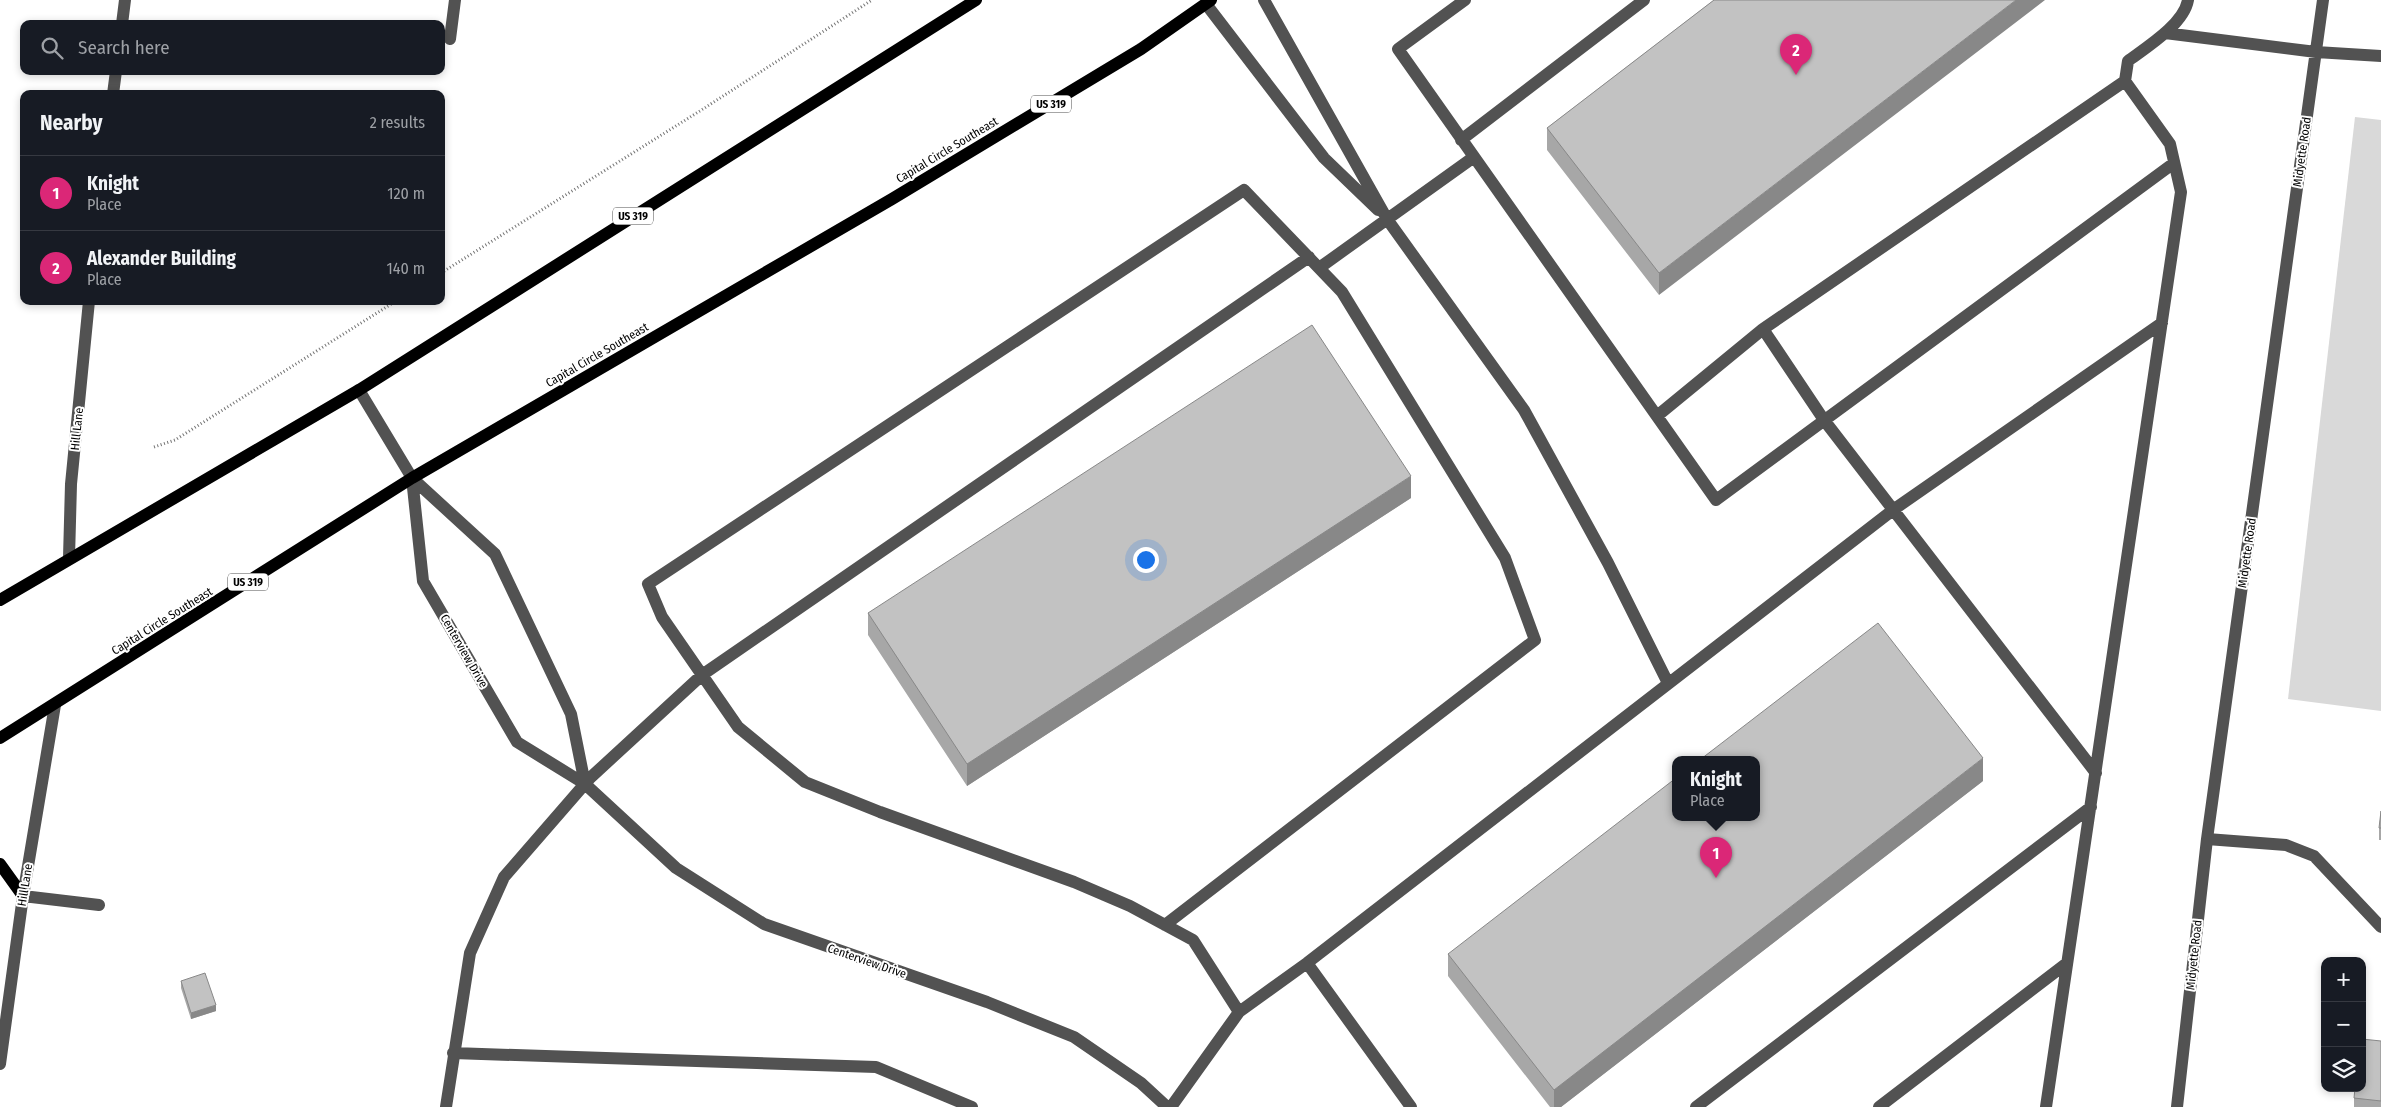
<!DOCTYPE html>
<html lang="en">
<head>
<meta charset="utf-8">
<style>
  body { margin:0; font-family:"Fira Sans Condensed",sans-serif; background:#242831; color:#f1f3f6 }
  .controls { position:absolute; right:15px; bottom:15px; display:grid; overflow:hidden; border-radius:10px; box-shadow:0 2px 8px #0003 }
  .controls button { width:45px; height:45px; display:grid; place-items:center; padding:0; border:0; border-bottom:1px solid #363941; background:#171b24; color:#f1f3f6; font:25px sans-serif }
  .you { position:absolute; left:1145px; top:559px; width:18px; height:18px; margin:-12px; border:4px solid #fff; border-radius:50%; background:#1a73e8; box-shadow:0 0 0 8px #1a73e833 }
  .badge { display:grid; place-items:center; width:32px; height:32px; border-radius:50%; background:#db2777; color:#fff; font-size:16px; font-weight:700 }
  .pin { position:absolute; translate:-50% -41px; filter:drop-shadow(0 1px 2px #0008) }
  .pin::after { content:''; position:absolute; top:26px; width:18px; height:15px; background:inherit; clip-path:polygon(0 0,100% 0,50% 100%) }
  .popup { position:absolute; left:1672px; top:756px; width:88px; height:65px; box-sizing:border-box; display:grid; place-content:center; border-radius:10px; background:#171b24; filter:drop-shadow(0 1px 4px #0005); font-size:16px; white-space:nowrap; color:#9ea1a6 }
  .popup b { font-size:19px; color:#f1f3f6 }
  .popup::after { content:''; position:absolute; left:50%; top:100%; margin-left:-10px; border:10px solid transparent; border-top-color:#171b24 }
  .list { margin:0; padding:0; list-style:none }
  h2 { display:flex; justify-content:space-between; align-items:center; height:65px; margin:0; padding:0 20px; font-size:21px }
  h2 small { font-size:16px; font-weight:400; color:#9ea1a6 }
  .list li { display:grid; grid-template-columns:32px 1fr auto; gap:15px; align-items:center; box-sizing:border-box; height:75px; padding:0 20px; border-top:1px solid #363941 }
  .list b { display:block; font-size:19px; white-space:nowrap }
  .list p { margin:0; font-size:16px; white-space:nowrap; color:#9ea1a6 }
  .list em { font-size:16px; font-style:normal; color:#9ea1a6 }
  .icon { flex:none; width:28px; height:28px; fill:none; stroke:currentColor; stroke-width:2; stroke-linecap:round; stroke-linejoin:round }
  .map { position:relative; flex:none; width:2381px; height:1107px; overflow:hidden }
  .search { position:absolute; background:#171b24; box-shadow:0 2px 8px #0003; left:20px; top:20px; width:425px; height:55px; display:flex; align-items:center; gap:12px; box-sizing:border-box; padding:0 18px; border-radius:10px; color:#9ea1a6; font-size:19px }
  .panel { position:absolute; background:#171b24; box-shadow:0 2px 8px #0003; left:20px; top:90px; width:425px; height:215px; border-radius:10px }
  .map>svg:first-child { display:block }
  .green { fill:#d9d9d9 }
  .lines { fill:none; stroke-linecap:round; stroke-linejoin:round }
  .path { stroke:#747474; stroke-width:3; stroke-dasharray:1 2.5; stroke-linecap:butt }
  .minor { stroke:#525252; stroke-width:12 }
  .major { stroke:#000; stroke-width:12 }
  .wall { fill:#a7a7a7 }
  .shaded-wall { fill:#888 }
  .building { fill:#c2c2c2; stroke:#888 }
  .labels { text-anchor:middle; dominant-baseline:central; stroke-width:4; stroke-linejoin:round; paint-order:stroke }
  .shield { fill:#fff; stroke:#4c4c4c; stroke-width:1 }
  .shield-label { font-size:11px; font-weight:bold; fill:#000 }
  .street-label { font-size:12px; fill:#000; stroke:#fff }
</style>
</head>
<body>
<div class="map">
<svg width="2381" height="1107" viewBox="0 0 2381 1107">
  <rect width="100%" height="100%" fill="#fff"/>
  <path class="green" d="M2355 117 2381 120V711L2288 699Z"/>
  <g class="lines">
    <path class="path" d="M441 273 703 109 872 0
      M154 447 175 440 396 301"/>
    <path class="minor" d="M1264 0 1387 219 1524 410 1608 563 1668 683
      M1465 0 1398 49 1716 500 2174 163
      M1206 4 1324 158 1378 210
      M122 24 125 0
      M2165 33 2316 52 2381 56
      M450 39 455 0
      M113 94 116 71
      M1461 140 1644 0
      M1319 268 1474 157
      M1763 329 1824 420 2096 773
      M359 390 412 478 495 554 571 714 585 784
      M1657 416 1763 329 2125 81
      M412 478 423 581 517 742 585 784 676 868 764 924 987 1002 1074 1037 1141 1083 1167 1107
      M69 558 71 484 89 301
      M2207 839 2286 845 2314 856 2381 927
      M23 896 99 905
      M1165 925 1535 640 1505 558 1342 292 1244 190 648 584 662 617 738 727 805 782 880 812 1074 882 1130 906 1193 940 1239 1012
      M1307 963 1411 1107
      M453 1053 876 1067 972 1107
      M0 1064 23 896 55 705
      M446 1107 470 953 504 877 590 778 702 675 1309 257
      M1171 1107 1239 1012 1307 963 1893 510 2162 323
      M1696 1107 2091 807
      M1879 1107 2067 963
      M2046 1107 2181 192 2170 144 2125 81 2128 61C2147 47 2184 24 2188 0
      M2177 1107 2207 839 2323 0"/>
    <path class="major" d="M0 600 359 390 976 0
      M0 738 412 478 892 199 1141 49 1211 0
      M0 864 23 896"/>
  </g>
  <path class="wall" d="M1714 0 1659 295 1547 150V128Z
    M1411 498 967 786 868 635V613Z
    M1983 781 1561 1107H1550L1448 976V954Z
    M2381 811V840H2379V828Z
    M181 981 216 1011 191 1019 181 988Z
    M2381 1041V1107H2354V1098Z"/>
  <path class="shaded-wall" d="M2016 0H2045L1659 295V273Z
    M1411 476V498L967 786V764Z
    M1983 758V781L1561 1107H1554V1090Z
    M216 1005V1011L191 1019V1013Z"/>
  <path class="building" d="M1714 0H2016L1659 273 1547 128Z
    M1312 325 1411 476 967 764 868 613Z
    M1878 623 1983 758 1554 1090 1448 954 1676 778V817H1756V759H1701Z
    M2381 811V828H2379Z
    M205 973 216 1005 191 1013 181 981Z
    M2362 1039 2381 1041V1101L2354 1098 2355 1088H2362Z"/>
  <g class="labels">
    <g class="shield">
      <rect x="1031" y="95.5" width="40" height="17" rx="4"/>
      <rect x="613" y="207.5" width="40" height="17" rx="4"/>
      <rect x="228" y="573.5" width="40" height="17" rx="4"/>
    </g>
    <g class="shield-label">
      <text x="1051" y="104">US 319</text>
      <text x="633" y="216">US 319</text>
      <text x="248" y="582">US 319</text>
    </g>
    <g class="street-label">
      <text transform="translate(947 150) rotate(-31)">Capital Circle Southeast</text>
      <text transform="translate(2302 152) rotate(-82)">Midyette Road</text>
      <text transform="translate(597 355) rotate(-30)">Capital Circle Southeast</text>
      <text transform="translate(77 429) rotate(-84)">Hill Lane</text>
      <text transform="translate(2247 553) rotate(-82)">Midyette Road</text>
      <text transform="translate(162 621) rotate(-32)">Capital Circle Southeast</text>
      <text transform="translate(464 651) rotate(60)">Centerview Drive</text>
      <text transform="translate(25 885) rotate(-81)">Hill Lane</text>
      <text transform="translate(2194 955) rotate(-84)">Midyette Road</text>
      <text transform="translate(867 961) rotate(19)">Centerview Drive</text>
    </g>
  </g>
</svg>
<div class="controls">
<button>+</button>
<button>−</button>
<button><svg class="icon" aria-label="layers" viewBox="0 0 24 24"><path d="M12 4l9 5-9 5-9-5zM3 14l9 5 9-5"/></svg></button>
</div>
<div class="you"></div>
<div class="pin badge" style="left:1716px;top:878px">1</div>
<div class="popup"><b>Knight</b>Place</div>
<div class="pin badge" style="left:1796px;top:75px">2</div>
<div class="search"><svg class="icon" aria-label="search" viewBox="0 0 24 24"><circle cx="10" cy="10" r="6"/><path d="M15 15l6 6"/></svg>Search here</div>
<section class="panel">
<h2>Nearby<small>2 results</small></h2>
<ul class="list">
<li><span class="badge">1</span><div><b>Knight</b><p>Place</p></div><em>120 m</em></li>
<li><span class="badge">2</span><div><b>Alexander Building</b><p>Place</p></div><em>140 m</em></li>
</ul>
</section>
</div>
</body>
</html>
